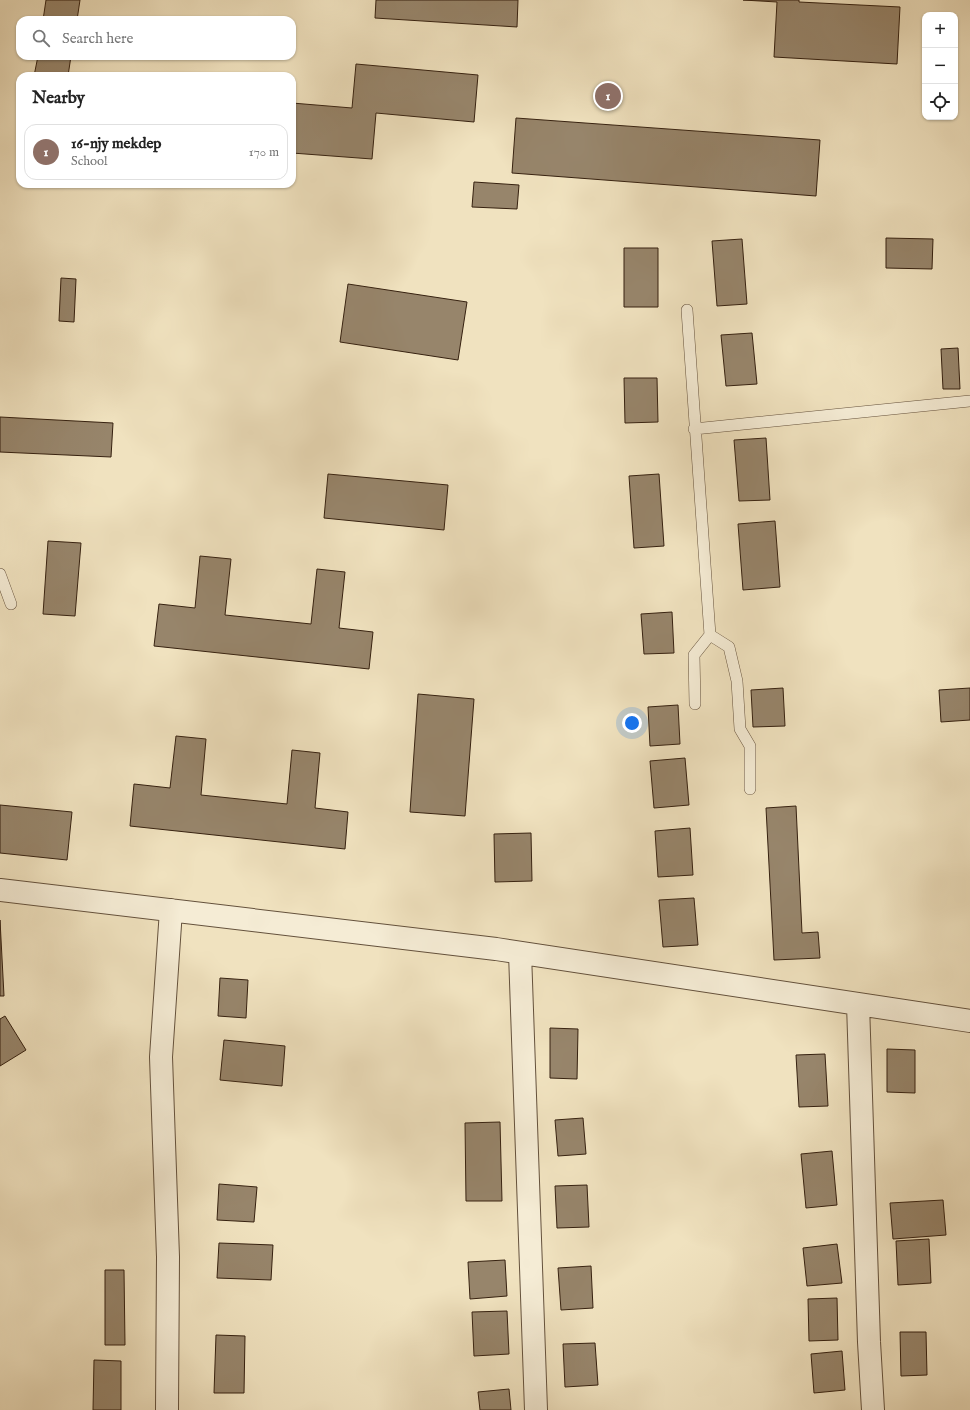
<!DOCTYPE html>
<html lang="en">
<head>
<meta charset="utf-8">
<style>
  body { margin:0; font-family:"IM FELL English",serif; background:#f2f2f2; color:#222 }
  .controls { position:absolute; right:12px; top:12px; display:grid; overflow:hidden; border-radius:8px; box-shadow:0 1px 3px #0004 }
  .controls button { width:36px; height:36px; display:grid; place-items:center; padding:0; border:0; border-bottom:1px solid #e0e0e0; background:#fff; color:#222; font:20px sans-serif }
  .you { position:absolute; left:632px; top:723px; width:14px; height:14px; margin:-10px; border:3px solid #fff; border-radius:50%; background:#1a73e8; box-shadow:0 0 0 6px #1a73e833 }
  .badge { display:grid; place-items:center; width:26px; height:26px; border-radius:50%; background:#8f2418; color:#fff; font-size:13px; font-weight:700 }
  .pin { position:absolute; translate:-50% -50%; border:2px solid #fff; box-shadow:0 1px 4px #0006 }
  .list { margin:0; padding:0; list-style:none }
  h2 { display:flex; justify-content:space-between; align-items:center; height:52px; margin:0; padding:0 16px; font-size:17px }
  h2 small { font-size:13px; font-weight:400; color:#767676 }
  .list li { display:grid; grid-template-columns:26px 1fr auto; gap:12px; align-items:center; box-sizing:border-box; height:56px; margin:0 8px 8px; padding:0 8px; border:1px solid #e0e0e0; border-radius:12px }
  .list b { display:block; font-size:15px; white-space:nowrap }
  .list p { margin:0; font-size:13px; white-space:nowrap; color:#767676 }
  .list em { font-size:13px; font-style:normal; color:#767676 }
  .icon { flex:none; width:22px; height:22px; fill:none; stroke:currentColor; stroke-width:2; stroke-linecap:round; stroke-linejoin:round }
  .map { position:relative; flex:none; width:970px; height:1410px; overflow:hidden }
  .search { position:absolute; background:#fff; box-shadow:0 1px 3px #0004; left:16px; top:16px; width:280px; height:44px; display:flex; align-items:center; gap:10px; box-sizing:border-box; padding:0 14px; border-radius:12px; color:#767676; font-size:15px }
  .panel { position:absolute; background:#fff; box-shadow:0 1px 3px #0004; left:16px; top:72px; width:280px; height:116px; border-radius:12px }
  .map>svg:first-child { display:block }
  .building { fill:#97856b; stroke:#362110 }
  .lines { fill:none; stroke-linecap:round; stroke-linejoin:round }
  .lane-casing { stroke:#64513c; stroke-width:12 }
  .street-casing { stroke:#64513c; stroke-width:24 }
  .lane { stroke:#f5ecd5; stroke-width:11 }
  .street { stroke:#f5ecd5; stroke-width:22 }
</style>
</head>
<body>
<div class="map">
<svg width="970" height="1410" viewBox="0 0 970 1410">
  <rect width="100%" height="100%" fill="#f0e2bf"/>
  <filter id="stains"><feTurbulence type="fractalNoise" baseFrequency=".005" numOctaves="4"/><feColorMatrix values="0 0 0 0 .2 0 0 0 0 .09 0 0 0 0 .02 0 0 0 .5 -.17"/></filter>
  <radialGradient id="worn" r=".72"><stop offset=".6" stop-color="#630" stop-opacity="0"/><stop offset="1" stop-color="#630" stop-opacity=".3"/></radialGradient>
  <path class="building" d="M46 0H80L77 20H43Z
    M376 0H518L517 27 375 18Z
    M743 0H799V2L900 7 897 64 774 57 777 2Z
    M38 56H71L68 76H34Z
    M356 64 478 75 474 122 376 113 372 159 292 153V103L352 108Z
    M516 118 820 140 816 196 512 173Z
    M474 182 519 185 517 209 472 207Z
    M886 238 933 239 932 269 886 268Z
    M742 239 747 304 717 306 712 241Z
    M624 248H658V307H624Z
    M61 278 76 279 74 322 59 321Z
    M348 284 467 302 458 360 340 342Z
    M752 333 757 384 726 386 721 335Z
    M958 348 960 389H943L941 349Z
    M624 378H657L658 422 625 423Z
    M0 417 113 423 111 457 0 452Z
    M766 438 770 500 739 501 734 440Z
    M328 474 448 485 444 530 324 518Z
    M659 474 664 546 634 548 629 476Z
    M775 521 780 587 743 590 738 524Z
    M48 541 81 543 75 616 43 614Z
    M200 556 231 559 225 615 311 624 317 569 345 572 339 628 373 632 369 669 154 646 159 604 195 608Z
    M672 612 674 653 644 654 641 614Z
    M783 688 785 726 753 727 751 690Z
    M970 688V720L941 722 939 690Z
    M418 694 474 699 465 816 410 812Z
    M678 705 680 744 650 746 648 707Z
    M176 736 206 739 201 795 287 804 292 750 320 753 315 808 348 812 345 849 130 826 134 784 170 788Z
    M685 758 689 805 654 808 650 761Z
    M0 805 72 812 67 860 0 853Z
    M796 806 802 933 818 932 820 958 774 960 766 808Z
    M690 828 693 875 658 877 655 831Z
    M531 833 532 881 495 882 494 834Z
    M694 898 698 945 663 947 659 900Z
    M0 920 4 996H0Z
    M220 978 248 980 246 1018 218 1016Z
    M5 1016 26 1050 0 1066V1019Z
    M550 1028 578 1029 577 1079 550 1078Z
    M224 1040 285 1046 282 1086 220 1080Z
    M887 1049 915 1050V1093L887 1092Z
    M825 1054 828 1106 799 1107 796 1055Z
    M583 1118 586 1154 558 1156 555 1120Z
    M500 1122 502 1201H466L465 1123Z
    M832 1151 837 1205 806 1208 801 1154Z
    M219 1184 257 1187 254 1222 217 1220Z
    M587 1185 589 1227 557 1228 555 1186Z
    M943 1200 946 1235 893 1239 890 1203Z
    M929 1239 931 1283 898 1285 896 1241Z
    M219 1243 273 1245 271 1280 217 1278Z
    M837 1244 842 1283 807 1286 803 1248Z
    M505 1260 507 1296 470 1299 468 1262Z
    M591 1266 593 1308 561 1310 558 1268Z
    M105 1270H124L125 1345H105Z
    M837 1298 838 1340 809 1341 808 1299Z
    M507 1311 509 1354 474 1356 472 1312Z
    M900 1332H926L927 1375 901 1376Z
    M216 1335 245 1336 244 1393H214Z
    M595 1343 598 1385 565 1387 563 1344Z
    M842 1351 845 1390 814 1393 811 1354Z
    M94 1360 121 1361V1410H93Z
    M509 1389 511 1410H480L478 1392Z"/>
  <g class="lines">
    <defs>
      <path id="lane" d="M687 310 710 635 694 655 695 704
        M694 429 970 401
        M0 574 11 604
        M710 635 729 647 737 681 740 729 750 746V789"/>
      <path id="street" d="M0 890 496 949 970 1021
        M520 953 536 1410
        M858 1004 869 1342 873 1410
        M167 1410 168 1257 161 1057 171 910"/>
    </defs>
    <use href="#lane" class="lane-casing"/>
    <use href="#street" class="street-casing"/>
    <use href="#lane" class="lane"/>
    <use href="#street" class="street"/>
  </g>
  <rect width="100%" height="100%" filter="url(#stains)"/>
  <rect width="100%" height="100%" fill="url(#worn)"/>
</svg>
<div class="controls">
<button>+</button>
<button>−</button>
<button><svg class="icon" aria-label="locate" viewBox="0 0 24 24"><circle cx="12" cy="12" r="6"/><path d="M12 2v4M12 18v4M2 12h4M18 12h4"/></svg></button>
</div>
<div class="you"></div>
<div class="pin badge" style="left:608px;top:96px;background:#8d6e63">1</div>
<div class="search"><svg class="icon" aria-label="search" viewBox="0 0 24 24"><circle cx="10" cy="10" r="6"/><path d="M15 15l6 6"/></svg>Search here</div>
<section class="panel">
<h2>Nearby<small></small></h2>
<ul class="list">
<li><span class="badge" style="background:#8d6e63">1</span><div><b>16-njy mekdep</b><p>School</p></div><em>170 m</em></li>
</ul>
</section>
</div>
</body>
</html>
